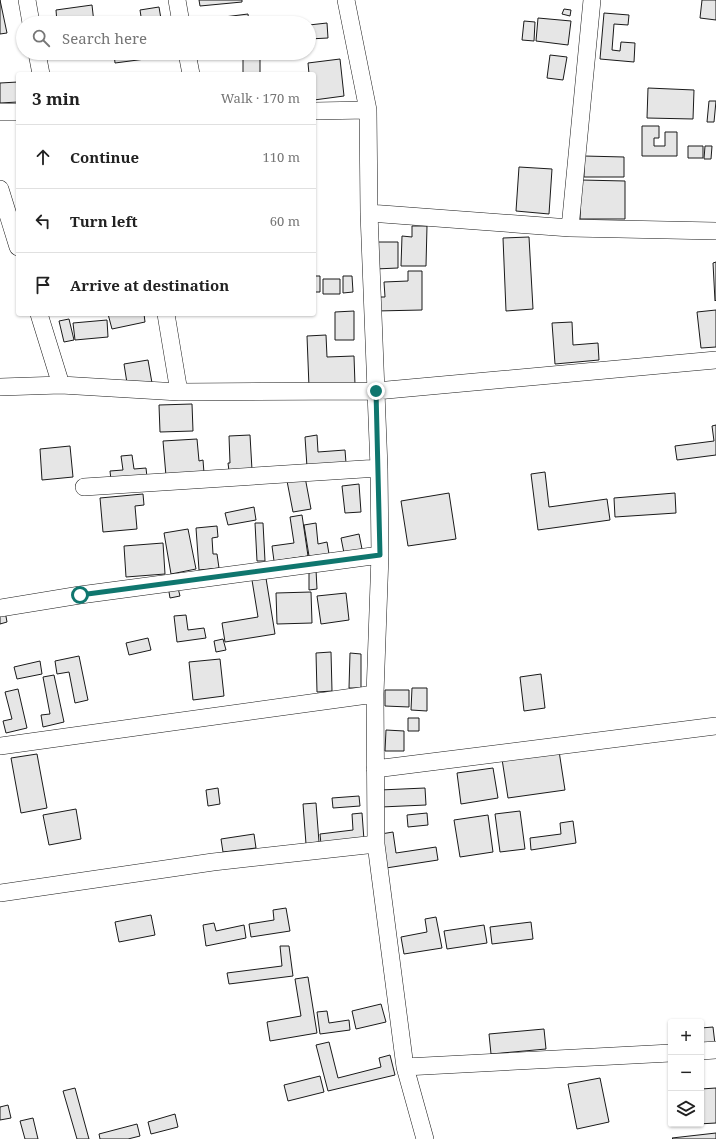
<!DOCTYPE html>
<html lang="en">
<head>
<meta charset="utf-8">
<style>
  body { margin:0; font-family:"Noto Serif",serif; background:#f6f6f6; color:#222 }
  .controls { position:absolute; right:12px; bottom:12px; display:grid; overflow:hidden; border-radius:4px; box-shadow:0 1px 3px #0004 }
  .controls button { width:36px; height:36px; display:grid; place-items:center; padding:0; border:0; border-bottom:1px solid #e0e0e0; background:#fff; color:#222; font:20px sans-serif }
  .stop { position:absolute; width:12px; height:12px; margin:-9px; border:3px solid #0f766e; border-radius:50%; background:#fff }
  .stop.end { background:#0f766e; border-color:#fff; box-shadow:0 1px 4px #0008 }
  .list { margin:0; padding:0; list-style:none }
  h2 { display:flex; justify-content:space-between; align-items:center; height:52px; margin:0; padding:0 16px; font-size:17px }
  h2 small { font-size:13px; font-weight:400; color:#767676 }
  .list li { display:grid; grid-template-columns:26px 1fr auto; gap:12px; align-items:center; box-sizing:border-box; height:64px; padding:0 16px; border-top:1px solid #e0e0e0 }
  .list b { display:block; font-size:15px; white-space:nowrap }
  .list em { font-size:13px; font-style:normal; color:#767676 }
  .icon { flex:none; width:22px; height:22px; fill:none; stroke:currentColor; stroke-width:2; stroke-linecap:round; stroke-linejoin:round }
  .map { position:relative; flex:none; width:716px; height:1139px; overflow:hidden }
  .search { position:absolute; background:#fff; box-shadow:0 1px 3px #0004; left:16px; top:16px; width:300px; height:44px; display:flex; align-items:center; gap:10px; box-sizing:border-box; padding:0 14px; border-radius:22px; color:#767676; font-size:15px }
  .panel { position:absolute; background:#fff; box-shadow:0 1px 3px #0004; left:16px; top:72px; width:300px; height:244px; border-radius:4px }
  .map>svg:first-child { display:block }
  .building { fill:#e6e6e6; stroke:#1a1a1a }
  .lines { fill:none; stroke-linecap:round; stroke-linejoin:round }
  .street-casing { stroke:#1a1a1a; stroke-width:18 }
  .street { stroke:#fff; stroke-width:17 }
  .route { stroke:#0f766e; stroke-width:5 }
</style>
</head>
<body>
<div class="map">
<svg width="716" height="1139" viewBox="0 0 716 1139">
  <rect width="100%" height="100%" fill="#fff"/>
  <path class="building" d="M0 0 7 33 0 34Z
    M199 0H242V2L200 6Z
    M702 0H716V20L700 18Z
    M92 5 94 23H57L56 10Z
    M159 7 161 19 142 23 140 10Z
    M564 9 571 10 570 16 562 14Z
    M604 13 629 15 628 25 614 24 612 50 620 51 621 42 635 43 634 62 600 59Z
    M248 14 249 23H204L224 20V17Z
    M538 18 571 21 568 45 536 41Z
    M524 21 535 22 534 41 522 40Z
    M327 23 328 38 309 39V25Z
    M114 53H167L168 56 115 63Z
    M198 53H234L198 58Z
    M550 55 567 57 563 80 547 78Z
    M260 58V74H243V59Z
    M340 59 344 96 314 100V74H309L308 63Z
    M18 82V102L0 103V83Z
    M648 88 694 90 693 119 647 118Z
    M709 101H716L714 122H707Z
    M642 126H659V138H654V146H665V132H677V156H642Z
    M688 146H703V158H688Z
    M705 146H712L711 159H704Z
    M584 156 624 157V177H584Z
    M519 167 552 169 549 214 516 211Z
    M581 180 625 181V219H580Z
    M412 226H427L426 266H401L402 236 412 237Z
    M529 237 533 309 506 311 503 238Z
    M375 242H398V268L375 269Z
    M716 262V300L715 301 713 263Z
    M408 271H422V310L376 311V297H385L384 282 408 281Z
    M314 276H320V292H314Z
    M343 276H352L353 292 343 293Z
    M323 279H340V294H323Z
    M716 310V347L701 348 697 312Z
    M354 311V340H335V312Z
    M108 314H144L145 322 112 329Z
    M69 319 74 340 64 342 59 321Z
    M107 320 108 337 75 340 73 323Z
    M572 322 573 345 598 343 599 360 555 364 552 323Z
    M326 335 327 357 354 356 355 385 309 387 307 336Z
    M148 360 152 383H127L124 364Z
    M192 404 193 431 160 432 159 405Z
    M716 425V455L677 460 675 446 714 441 712 426Z
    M250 435 252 470 229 471 228 463H230L229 436Z
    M317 435 318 452 345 450 346 463 307 467 305 437Z
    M197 439 199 461 203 460 204 473 166 476 163 441Z
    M70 446 73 477 42 480 40 449Z
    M132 455 134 469 146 468 147 477 111 480 110 471 123 470 121 456Z
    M545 472 549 507 607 499 610 520 538 530 531 474Z
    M305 477 311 509 293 512 287 481Z
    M359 484 361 512 345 513 342 486Z
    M449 493 456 539 408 546 401 501Z
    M675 493 676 513 615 517 614 498Z
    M143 494 144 505 135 506 137 529 103 532 100 498Z
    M254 507 256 520 228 525 225 513Z
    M302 515 308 556 274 561 272 546 294 543 290 517Z
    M255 523H263L265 561H257Z
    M316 523 318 544 327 542 329 554 309 556 304 525Z
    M217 526 218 537 212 538 213 554H217L219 568 199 570 196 528Z
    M188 529 196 569 171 574 164 533Z
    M359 534 362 549 344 553 341 538Z
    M163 543 165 574 126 577 124 546Z
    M309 570H316L317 589 309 590Z
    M265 572 275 634 225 642 222 623 258 617 251 574Z
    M177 584 180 596 170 598 168 586Z
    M311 592 312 623 277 624 276 593Z
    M346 593 349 620 321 624 317 596Z
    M5 611 7 622 0 624V613Z
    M186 615 188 630 204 628 206 638 177 642 174 616Z
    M148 638 151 650 129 655 126 643Z
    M223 639 226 650 216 652 214 641Z
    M331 652 332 691 317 692 316 653Z
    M350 653 361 654V688H349Z
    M79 656 88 700 75 703 69 672 57 674 55 661Z
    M220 659 224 696 193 700 189 662Z
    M40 661 42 674 17 679 14 667Z
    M541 674 545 708 524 711 520 677Z
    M54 675 64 722 43 727 41 715 50 714 43 677Z
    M412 688H427V711L411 710Z
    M18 689 27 728 6 733 3 721 12 719 5 692Z
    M385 690H409V707L385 706Z
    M408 718H419V731H408Z
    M386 730 404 731V751H385Z
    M559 751 565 790 508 798 502 759Z
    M37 754 47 808 21 813 11 758Z
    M493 768 498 798 461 804 457 773Z
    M218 788 220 804 208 806 206 790Z
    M425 788 426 805 381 807 380 790Z
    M359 796 360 806 333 808 332 798Z
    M316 803 319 842 306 844 303 804Z
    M76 809 81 839 49 845 43 815Z
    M520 811 525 849 500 852 495 814Z
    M362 813 364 840 321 844 320 834 353 830 352 814Z
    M427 813 428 825 408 827 407 815Z
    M488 815 493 852 460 857 454 820Z
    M573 821 576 843 531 850 530 838 561 834 560 823Z
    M393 832 396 853 436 847 438 860 386 868 381 834Z
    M254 834 256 848 223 852 221 839Z
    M286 908 290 931 251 937 249 924 274 920 273 910Z
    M151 915 155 935 119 942 115 922Z
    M436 917 442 948 404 954 401 937 427 932 425 919Z
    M531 922 533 939 492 944 490 927Z
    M214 923 216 931 244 925 246 938 206 946 203 925Z
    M484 925 487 943 447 949 444 931Z
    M280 946H289L293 976 229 984 227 973 282 966Z
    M308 977 317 1033 270 1041 267 1022 301 1016 295 979Z
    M381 1004 386 1022 356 1029 352 1011Z
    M327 1011 329 1023 349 1020 350 1030 320 1034 317 1012Z
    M713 1027 715 1044 701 1046V1028Z
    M544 1029 546 1049 491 1054 489 1034Z
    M329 1042 338 1078 381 1067 379 1058 390 1055 395 1075 328 1091 316 1045Z
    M320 1076 324 1092 288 1101 284 1085Z
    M600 1078 609 1122 577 1129 568 1084Z
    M75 1088 89 1139H77L63 1091Z
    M716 1088V1123L698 1124H701V1089Z
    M8 1105 11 1118 0 1120V1107Z
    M175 1114 178 1127 151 1134 148 1122Z
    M33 1118 38 1139H25L20 1121Z
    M137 1124 140 1136 128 1139H100L99 1134Z
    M716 1133V1139H673L672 1138Z"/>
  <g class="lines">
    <defs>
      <path id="street" d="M27 0 31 23
        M177 0 181 23
        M37 53 41 74
        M187 53 191 74
        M368 110 369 213 379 468 380 555 375 694 376 844 405 1067 425 1139
        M314 111 368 110 346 0
        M0 112H18
        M0 189 18 247
        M369 213 570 228 716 231
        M570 228 592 0
        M39 314 61 385
        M166 314 179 392
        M0 387 61 385 179 392 376 391 716 360
        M84 487 379 468
        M0 608 80 595 380 555
        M0 746 375 694
        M375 769 716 726
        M0 893 213 862 376 844
        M701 1051 716 1050
        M405 1067 671 1053"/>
    </defs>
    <use href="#street" class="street-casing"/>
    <use href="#street" class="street"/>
  </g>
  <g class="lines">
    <path class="route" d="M80 595 380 555 376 391"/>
  </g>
</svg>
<div class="controls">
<button>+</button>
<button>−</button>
<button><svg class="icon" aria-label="layers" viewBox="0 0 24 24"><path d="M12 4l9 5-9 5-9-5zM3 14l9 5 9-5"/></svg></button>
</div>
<div class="stop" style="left:80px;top:595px"></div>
<div class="stop end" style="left:376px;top:391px"></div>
<div class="search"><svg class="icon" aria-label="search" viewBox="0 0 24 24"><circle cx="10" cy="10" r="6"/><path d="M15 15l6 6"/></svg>Search here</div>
<section class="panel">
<h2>3 min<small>Walk · 170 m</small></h2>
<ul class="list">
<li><svg class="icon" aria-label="ahead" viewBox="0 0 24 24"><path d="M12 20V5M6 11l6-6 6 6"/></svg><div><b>Continue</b></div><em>110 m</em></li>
<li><svg class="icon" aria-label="left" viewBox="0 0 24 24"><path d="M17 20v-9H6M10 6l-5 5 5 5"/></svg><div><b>Turn left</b></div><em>60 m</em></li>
<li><svg class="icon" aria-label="arrive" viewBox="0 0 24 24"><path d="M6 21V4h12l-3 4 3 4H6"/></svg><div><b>Arrive at destination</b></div></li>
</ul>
</section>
</div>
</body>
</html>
